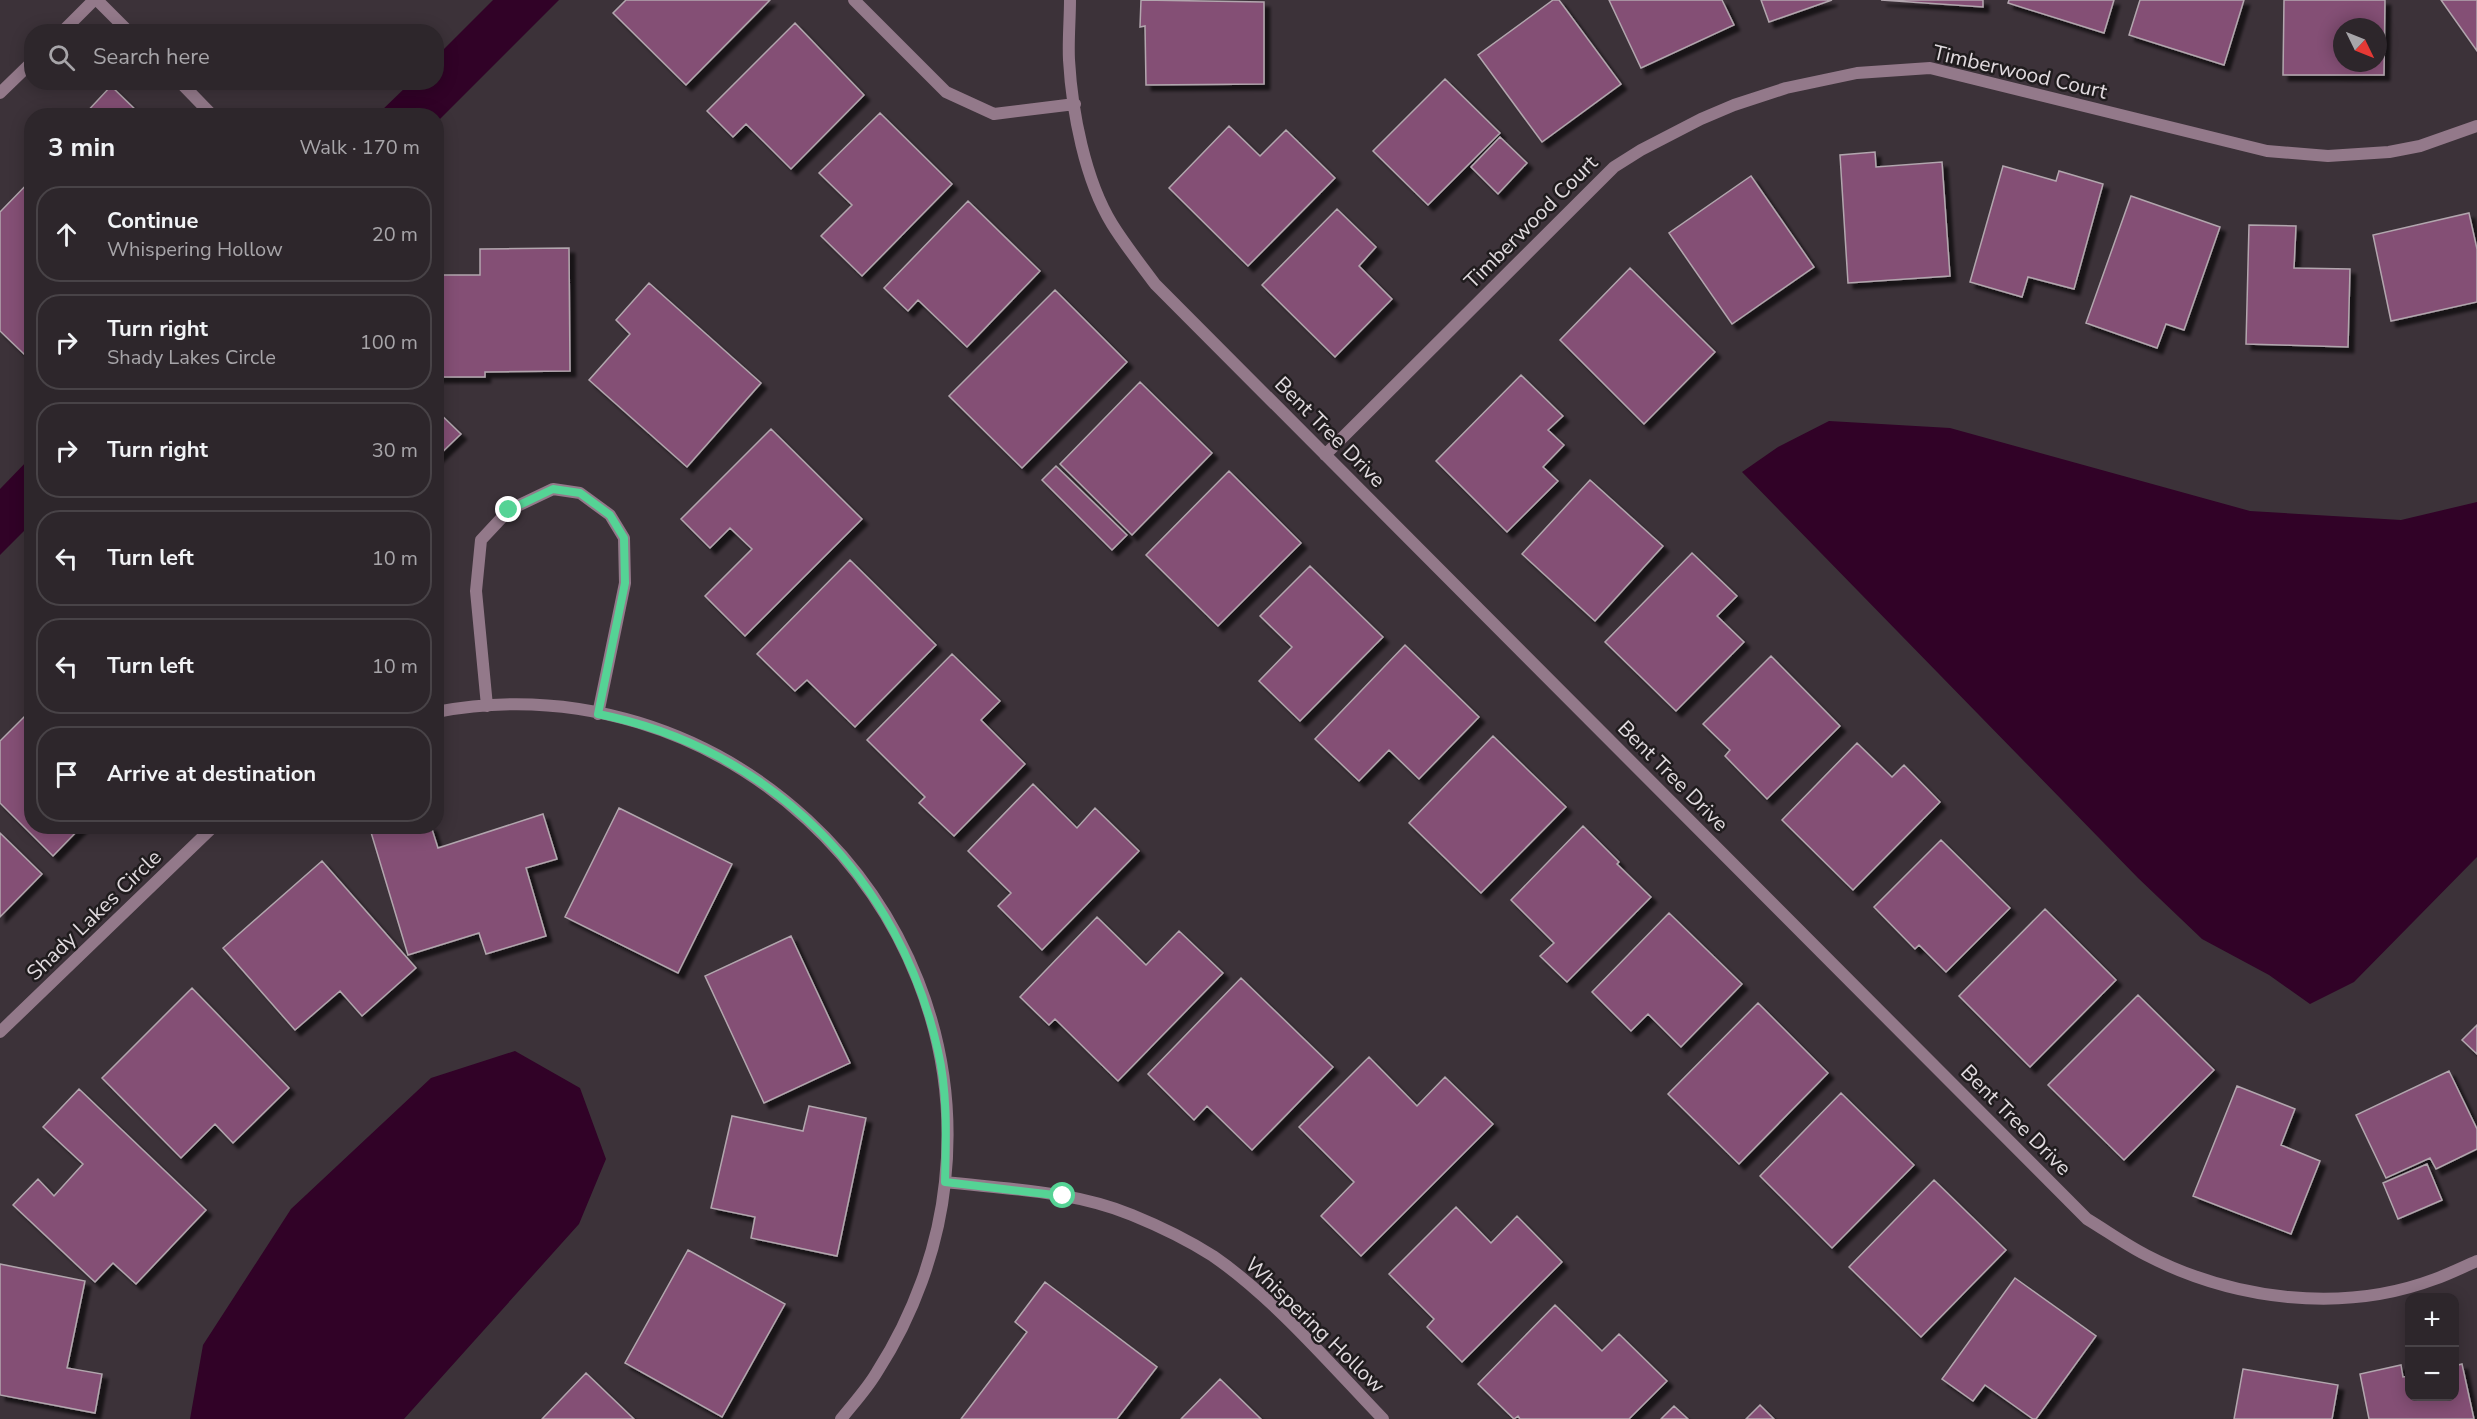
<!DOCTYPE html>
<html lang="en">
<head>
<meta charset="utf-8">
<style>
  body { margin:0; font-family:"Nunito Sans",sans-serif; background:#352e33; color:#f1f3f6 }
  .controls { position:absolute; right:18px; bottom:18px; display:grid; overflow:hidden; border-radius:12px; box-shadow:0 3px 15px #0003 }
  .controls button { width:54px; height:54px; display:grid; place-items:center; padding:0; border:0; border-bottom:2px solid #484347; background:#2d262b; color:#f1f3f6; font:30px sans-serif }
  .compass { position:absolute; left:2333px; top:18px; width:54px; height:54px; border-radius:50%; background:#2d262b; box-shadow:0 3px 15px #0003; rotate:133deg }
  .stop { position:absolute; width:18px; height:18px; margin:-14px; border:4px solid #55d395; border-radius:50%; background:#fff }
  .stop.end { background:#55d395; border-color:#fff; box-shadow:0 2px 6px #0008 }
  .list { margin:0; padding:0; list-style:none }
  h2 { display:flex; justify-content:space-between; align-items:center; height:78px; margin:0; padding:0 24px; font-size:26px }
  h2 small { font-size:20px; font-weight:400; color:#a7a5a9 }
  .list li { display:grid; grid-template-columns:39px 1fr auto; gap:18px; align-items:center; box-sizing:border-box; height:96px; margin:0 12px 12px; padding:0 12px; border:2px solid #484347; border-radius:24px }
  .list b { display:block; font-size:22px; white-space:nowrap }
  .list p { margin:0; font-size:20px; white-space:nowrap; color:#a7a5a9 }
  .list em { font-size:20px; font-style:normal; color:#a7a5a9 }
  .icon { flex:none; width:33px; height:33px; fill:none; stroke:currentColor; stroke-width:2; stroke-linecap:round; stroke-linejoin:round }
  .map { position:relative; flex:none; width:2477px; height:1419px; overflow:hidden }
  .search { position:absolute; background:#2d262b; box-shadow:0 3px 15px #0003; left:24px; top:24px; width:420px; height:66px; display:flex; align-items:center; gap:15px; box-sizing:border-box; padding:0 21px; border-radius:24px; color:#a7a5a9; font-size:22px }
  .panel { position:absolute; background:#2d262b; box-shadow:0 3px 15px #0003; left:24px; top:108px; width:420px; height:726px; border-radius:24px }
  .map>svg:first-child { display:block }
  .water { fill:#310227 }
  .building { fill:#844f74; stroke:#b2a6ae; stroke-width:1.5; fill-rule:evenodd; filter:url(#shadow) }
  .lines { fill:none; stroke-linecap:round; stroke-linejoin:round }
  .street { stroke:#93798a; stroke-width:12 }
  .route { stroke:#55d395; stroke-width:8 }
  .labels { text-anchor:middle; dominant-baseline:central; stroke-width:5; stroke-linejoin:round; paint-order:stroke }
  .street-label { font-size:21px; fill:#e1dbdf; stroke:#201c1e }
</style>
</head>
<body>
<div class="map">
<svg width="2477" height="1419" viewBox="0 0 2477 1419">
  <defs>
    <filter id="shadow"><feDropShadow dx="5.5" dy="5.5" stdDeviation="1.5" flood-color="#0009"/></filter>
  </defs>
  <rect width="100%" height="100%" fill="#3c3239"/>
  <path class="water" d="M493 0H559L437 122 436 116 377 115 410 83 436 82 437 56Z
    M1829 421 1950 428 2250 511 2401 520 2477 502V857L2354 982 2310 1004 2269 975 2202 939 2138 878 1742 472 1778 447Z
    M31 457V524L0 555V489Z
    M515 1051 580 1088 606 1159 579 1224 404 1419H190L203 1345 291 1209 431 1078Z"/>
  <path class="building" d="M626 0H770L686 85 613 13Z
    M1141 0 1264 2V84L1146 85 1145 26 1140 27Z
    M1553 0H1559L1621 84 1542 142 1478 55Z
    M1609 0H1722L1734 25 1641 68Z
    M1761 0H1832L1769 22Z
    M1881 0H1983V7Z
    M2009 0H2114L2104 33 2008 3Z
    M2140 0H2244L2224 65 2129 35Z
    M2284 0H2385L2384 75H2283ZM2342 27H2378V63H2342Z
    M2441 0H2477V51Z
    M795 23 864 95 791 169 746 124 733 137 707 111Z
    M1445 79 1500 133 1428 205 1373 151Z
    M111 86 142 116H83Z
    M880 113 952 184 862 276 821 236 852 205 819 173Z
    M1229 126 1260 156 1286 130 1335 178 1248 266 1169 188Z
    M1500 137 1527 163 1498 194 1471 167Z
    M1875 152 1876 167 1942 162 1950 276 1848 283 1840 155Z
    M2003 166 2056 181 2059 171 2103 184 2074 289 2028 277 2022 297 1970 282Z
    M1751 176 1814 267 1732 324 1669 233Z
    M32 179V346L24 354 0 331V212Z
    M2131 196 2220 227 2184 330 2166 324 2157 348 2086 323Z
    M968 201 1040 271 967 347 918 300 908 311 884 288Z
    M1337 209 1376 247 1359 266 1392 299 1335 357 1262 285Z
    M2469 213 2477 249V302L2391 321 2373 235Z
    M2249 225 2296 226 2294 268 2350 269 2348 347 2246 344Z
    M569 248 570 371 485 372V377H436V275H480V249Z
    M1630 268 1715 352 1644 424 1560 340Z
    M649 283 761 383 687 467 589 380 630 334 616 320Z
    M1055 290 1127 362 1022 468 949 396Z
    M1521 375 1563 416 1548 430 1564 445 1543 467 1558 481 1507 532 1436 461Z
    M1140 382 1212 453 1132 535 1060 464Z
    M436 410 461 434 436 458Z
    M771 429 862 519 745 636 705 596 752 549 730 528 710 548 681 519Z
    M1056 466 1127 535 1112 550 1042 480Z
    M1229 471 1301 543 1218 626 1146 555Z
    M1590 480 1663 546 1595 621 1522 554Z
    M1692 553 1737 596 1717 616 1744 642 1676 711 1605 642Z
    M850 560 936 645 855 727 807 680 795 691 757 654Z
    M1310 566 1383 637 1300 721 1259 681 1292 647 1260 616Z
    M1405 645 1479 717 1419 779 1389 750 1359 781 1315 739Z
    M952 654 1000 701 981 720 1025 764 954 836 919 803 925 797 867 740Z
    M1771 656 1840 726 1767 799 1725 756 1730 750 1703 724Z
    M32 709V826H82L53 856 0 803V741Z
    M1493 736 1566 807 1481 893 1409 823Z
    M1857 743 1892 777 1904 765 1940 802 1853 890 1782 820Z
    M1033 784 1077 828 1095 808 1139 851 1042 950 998 906 1011 893 968 851Z
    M619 808 732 864 678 973 565 917Z
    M543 814 557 859 526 868 546 936 486 954 479 933 408 955 370 829 379 826H431L438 848Z
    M1583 826 1619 862 1617 864 1651 897 1567 982 1540 956 1554 943 1511 900Z
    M0 833 42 874 0 917Z
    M1941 840 2010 908 1946 972 1919 945 1915 949 1874 907Z
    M322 861 416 968 362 1016 340 991 295 1030 223 948Z
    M2045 909 2116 980 2030 1067 1959 996Z
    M1669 913 1742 984 1681 1047 1648 1014 1631 1031 1592 992Z
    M1097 917 1146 965 1179 931 1223 973 1118 1081 1055 1019 1049 1025 1020 997Z
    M791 936 850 1063 764 1103 705 976Z
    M1241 978 1333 1067 1252 1150 1207 1106 1194 1120 1148 1074Z
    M192 988 289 1088 233 1143 215 1124 181 1158 102 1078Z
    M2138 995 2214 1070 2124 1160 2048 1085Z
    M1758 1003 1828 1073 1739 1164 1668 1094Z
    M2477 1025V1054L2462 1040Z
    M1369 1057 1417 1106 1445 1077 1493 1124 1361 1256 1321 1216 1354 1182 1299 1127Z
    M2449 1071 2477 1129V1149L2436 1169 2430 1158 2386 1178 2356 1115Z
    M2237 1086 2295 1109 2281 1145 2320 1161 2291 1234 2193 1196Z
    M79 1089 206 1210 136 1284 113 1263 95 1282 13 1205 38 1179 54 1196 83 1164 43 1127Z
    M1841 1093 1914 1165 1832 1248 1760 1176Z
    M809 1106 866 1118 837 1256 751 1238 755 1217 711 1208 732 1116 803 1131Z
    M2427 1164 2442 1200 2398 1219 2383 1183Z
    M1934 1180 2006 1250 1921 1337 1849 1267Z
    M1456 1207 1491 1243 1517 1216 1562 1262 1462 1362 1427 1327 1434 1319 1389 1274Z
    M688 1250 785 1304 722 1417 625 1363Z
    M0 1264 85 1281 67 1368 102 1374 95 1413 0 1395Z
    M2015 1278 2096 1336 2036 1419H2033L1985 1385 1973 1401 1942 1379Z
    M1045 1282 1157 1367 1117 1419H961L1027 1332 1015 1322Z
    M1555 1305 1602 1351 1619 1334 1667 1381 1629 1419H1520L1518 1416 1514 1419 1478 1384Z
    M2462 1364 2474 1419H2369L2360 1374 2401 1365 2403 1377 2410 1376V1396H2454V1366Z
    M2243 1369 2338 1385 2332 1419H2234Z
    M586 1373 634 1419H542Z
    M1220 1379 1261 1419H1181Z
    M1760 1405 1774 1419H1746Z
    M1674 1406 1688 1419H1661Z"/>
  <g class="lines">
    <path class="street" d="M97 0 129 32
      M854 0 946 92 994 114 1075 104
      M1070 0C1070 20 1068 40 1069 60 1072 112 1085 180 1112 224 1125 245 1141 265 1155 284L2087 1219C2107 1231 2126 1245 2146 1255 2233 1300 2342 1314 2435 1279 2449 1274 2463 1267 2477 1261
      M62 32 94 0
      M180 82 213 116
      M0 93 32 62
      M1325 455 1614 167 1641 150 1701 119 1734 105 1786 88 1857 73 1930 68 2267 151 2328 156 2389 152 2420 146 2477 126
      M487 706 476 591 481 540 509 510 553 489 580 493 610 515 624 538 625 583 598 714
      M436 712C717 658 976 897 945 1182 938 1249 913 1316 877 1372 867 1389 853 1404 841 1419
      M0 1032 214 826
      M945 1182C1007 1189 1074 1191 1132 1215 1159 1226 1188 1240 1213 1256 1274 1298 1332 1366 1383 1419"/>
  </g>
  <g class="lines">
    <path class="route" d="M509 510 553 489 580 493 610 515 624 538 625 583 598 714C771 748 900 879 938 1051 948 1094 946 1138 945 1182L1063 1196"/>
  </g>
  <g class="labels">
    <g class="street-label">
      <text transform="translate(2020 72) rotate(13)">Timberwood Court</text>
      <text transform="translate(1531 222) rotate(-45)">Timberwood Court</text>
      <text transform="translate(1330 432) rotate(45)">Bent Tree Drive</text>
      <text transform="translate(1673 776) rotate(45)">Bent Tree Drive</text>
      <text transform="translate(94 915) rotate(-44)">Shady Lakes Circle</text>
      <text transform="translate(2016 1120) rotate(45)">Bent Tree Drive</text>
      <text transform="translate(1315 1325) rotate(44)">Whispering Hollow</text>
    </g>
  </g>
</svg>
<div class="controls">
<button>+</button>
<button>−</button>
</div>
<svg class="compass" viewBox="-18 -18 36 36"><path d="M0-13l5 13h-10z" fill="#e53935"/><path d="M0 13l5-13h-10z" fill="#a7a5a9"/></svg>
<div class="stop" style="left:1063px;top:1196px"></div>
<div class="stop end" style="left:509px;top:510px"></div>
<div class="search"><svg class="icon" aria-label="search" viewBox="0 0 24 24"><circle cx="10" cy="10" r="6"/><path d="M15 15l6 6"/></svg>Search here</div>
<section class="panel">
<h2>3 min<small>Walk · 170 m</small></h2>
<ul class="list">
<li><svg class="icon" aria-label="ahead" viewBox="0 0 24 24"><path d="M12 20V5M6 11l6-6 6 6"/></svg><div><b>Continue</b><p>Whispering Hollow</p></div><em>20 m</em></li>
<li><svg class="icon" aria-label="right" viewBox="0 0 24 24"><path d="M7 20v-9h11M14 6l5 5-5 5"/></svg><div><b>Turn right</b><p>Shady Lakes Circle</p></div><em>100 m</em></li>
<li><svg class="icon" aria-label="right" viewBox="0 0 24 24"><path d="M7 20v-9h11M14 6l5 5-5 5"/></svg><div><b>Turn right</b></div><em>30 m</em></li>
<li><svg class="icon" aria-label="left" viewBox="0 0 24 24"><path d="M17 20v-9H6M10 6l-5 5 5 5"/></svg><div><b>Turn left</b></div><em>10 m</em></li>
<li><svg class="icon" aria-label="left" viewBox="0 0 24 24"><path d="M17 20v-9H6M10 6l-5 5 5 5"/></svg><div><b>Turn left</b></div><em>10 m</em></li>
<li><svg class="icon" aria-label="arrive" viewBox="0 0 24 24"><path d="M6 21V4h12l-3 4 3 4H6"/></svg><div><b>Arrive at destination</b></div></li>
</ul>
</section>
</div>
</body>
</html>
